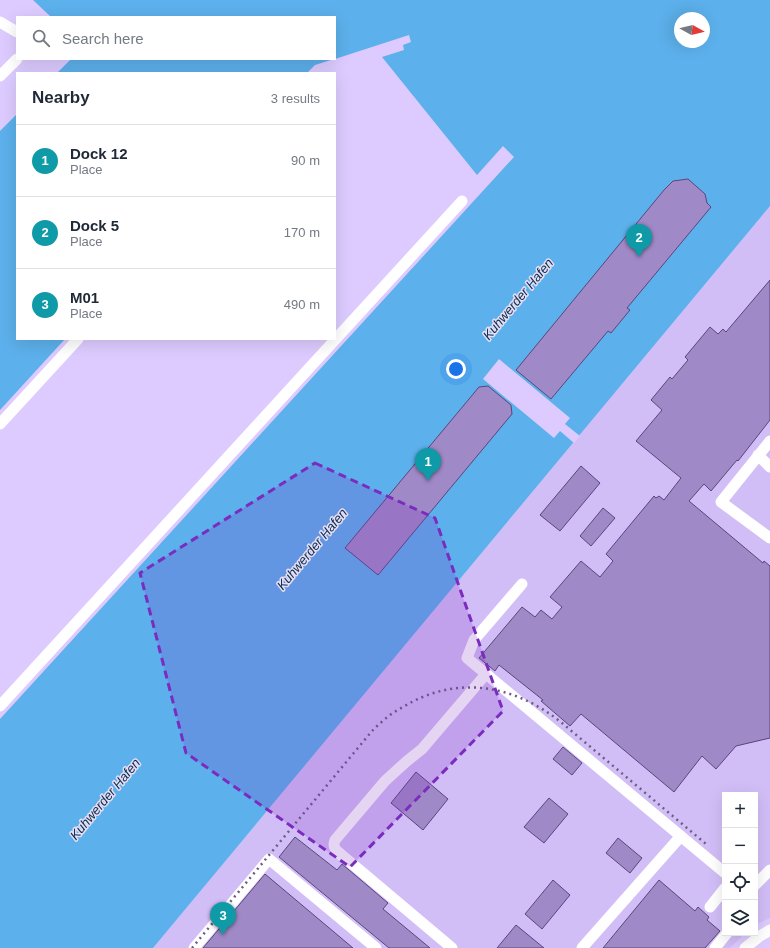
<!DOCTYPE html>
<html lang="en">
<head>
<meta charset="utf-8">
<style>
  body { margin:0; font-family:Helvetica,sans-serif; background:#f2f2f3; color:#1f2937 }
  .controls { position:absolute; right:12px; bottom:12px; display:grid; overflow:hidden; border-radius:0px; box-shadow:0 4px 16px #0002 }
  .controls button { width:36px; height:36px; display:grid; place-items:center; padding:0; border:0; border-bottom:1px solid #e0e1e3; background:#fff; color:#1f2937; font:20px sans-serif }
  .compass { position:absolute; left:674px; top:12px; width:36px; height:36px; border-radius:50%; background:#fff; box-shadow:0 4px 16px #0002; rotate:98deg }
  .you { position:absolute; left:456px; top:369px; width:14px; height:14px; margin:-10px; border:3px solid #fff; border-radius:50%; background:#1a73e8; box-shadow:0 0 0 6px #1a73e833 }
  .badge { display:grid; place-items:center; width:26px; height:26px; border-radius:50%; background:#0f766e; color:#fff; font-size:13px; font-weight:700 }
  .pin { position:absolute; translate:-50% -33px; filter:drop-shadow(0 1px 2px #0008) }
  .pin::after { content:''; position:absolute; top:21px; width:14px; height:12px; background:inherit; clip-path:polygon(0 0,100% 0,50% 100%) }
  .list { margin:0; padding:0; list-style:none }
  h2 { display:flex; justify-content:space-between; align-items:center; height:52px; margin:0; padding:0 16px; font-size:17px }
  h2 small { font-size:13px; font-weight:400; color:#747a83 }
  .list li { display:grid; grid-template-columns:26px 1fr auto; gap:12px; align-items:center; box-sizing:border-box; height:72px; padding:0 16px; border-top:1px solid #e0e1e3 }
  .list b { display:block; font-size:15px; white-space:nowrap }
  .list p { margin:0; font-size:13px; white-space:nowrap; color:#747a83 }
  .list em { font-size:13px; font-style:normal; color:#747a83 }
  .icon { flex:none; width:22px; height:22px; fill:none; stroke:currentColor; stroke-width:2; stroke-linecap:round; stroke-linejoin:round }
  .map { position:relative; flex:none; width:770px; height:948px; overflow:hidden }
  .search { position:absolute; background:#fff; box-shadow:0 4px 16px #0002; left:16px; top:16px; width:320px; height:44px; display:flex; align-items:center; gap:10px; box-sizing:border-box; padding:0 14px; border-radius:0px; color:#747a83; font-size:15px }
  .panel { position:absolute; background:#fff; box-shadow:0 4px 16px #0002; left:16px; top:72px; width:320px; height:268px; border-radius:0px }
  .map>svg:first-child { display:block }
  .built { fill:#d2bef7 }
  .water { fill:#5cb0eb; fill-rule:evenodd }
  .pier { fill:#ddcbff }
  .building { fill:#a089c7; stroke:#5b457c }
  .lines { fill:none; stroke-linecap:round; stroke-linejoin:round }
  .minor { stroke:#fff; stroke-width:11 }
  .rail { stroke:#6b5e81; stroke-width:2.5; stroke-dasharray:2 4; stroke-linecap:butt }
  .marked { fill:#7b2cbf; fill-opacity:0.2; stroke:#7b2cbf; stroke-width:3; stroke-dasharray:8 5; stroke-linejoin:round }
  .labels { text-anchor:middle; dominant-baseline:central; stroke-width:3; stroke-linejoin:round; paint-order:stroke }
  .water-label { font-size:13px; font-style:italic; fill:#092e46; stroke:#e6ddf8 }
</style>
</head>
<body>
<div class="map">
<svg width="770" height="948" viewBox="0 0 770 948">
  <rect width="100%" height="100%" fill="#ddcbff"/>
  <path class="built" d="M770 206V918L755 925V795H725V933H745L730 948H153Z"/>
  <path class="water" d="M33 0H770V206L153 948H0V719L514 157 503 146 477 175 382 57 404 50 403 45 411 42 409 35 335 59V17H51ZM680 18H704V42H680Z
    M71 59H334L315 65 307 73H57Z
    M17 114V339H65L0 410V131Z"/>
  <path class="pier" d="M499 359 570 418 565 424 580 436 574 443 560 431 554 438 483 379Z"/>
  <path class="building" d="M688 179 705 194 707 203 711 207 627 308 630 310 611 333 608 331 551 399 516 370 664 190 673 181Z
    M770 280V420L738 461 737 460 711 491 704 484 689 501 763 563 764 561 770 566V738L736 746 716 769 702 756 674 792 581 714 570 726 541 701 543 700 499 665 495 671 479 658 522 607 535 617 541 610 552 619 562 607 550 597 581 561 600 577 613 561 606 554 654 496 656 498 659 496 664 500 681 478 636 441 662 410 651 400 670 377 672 379 688 360 685 357 710 327 718 334 723 329 726 332Z
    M488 386 511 405 512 414 378 575 345 548 479 387Z
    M581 466 600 483 560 531 540 515Z
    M603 508 615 518 591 546 580 536Z
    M563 747 582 763 572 775 553 759Z
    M416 772 448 799 423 830 391 803Z
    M549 798 568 814 544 843 524 827Z
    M295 837 337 870 342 864 388 903 383 909 430 948H389L279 857Z
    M618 838 642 858 630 873 606 853Z
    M265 874 353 948H203Z
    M553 880 570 895 542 929 525 914Z
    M659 880 695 911 698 907 709 917 707 920 720 931 705 948H603Z
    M516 925 544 948H497Z"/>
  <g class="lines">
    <path class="minor" d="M0 22 17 32
      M0 76 17 59
      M0 424 78 339
      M770 441 721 502 770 538
      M758 455 770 467
      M522 584 474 640 467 658 725 873
      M0 706 462 201
      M755 885 770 870
      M710 907 725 888
      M194 948 269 859 376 948
      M452 948 337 851C334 848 333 845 335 840L385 781 407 761 422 749 486 674
      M582 948 681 836
      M715 948 727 933
      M745 948 760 936 770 930"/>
    <path class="rail" d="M192 948 372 731C381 722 391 713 403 707 457 674 515 685 562 723L706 844"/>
  </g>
  <path class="marked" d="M315 463 435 518 503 711 350 867 186 753 140 573Z"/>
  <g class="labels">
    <g class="water-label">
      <text transform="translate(518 299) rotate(-50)">Kuhwerder Hafen</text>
      <text transform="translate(312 549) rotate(-50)">Kuhwerder Hafen</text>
      <text transform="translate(105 799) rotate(-50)">Kuhwerder Hafen</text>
    </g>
  </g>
</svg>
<div class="controls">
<button>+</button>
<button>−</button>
<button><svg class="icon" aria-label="locate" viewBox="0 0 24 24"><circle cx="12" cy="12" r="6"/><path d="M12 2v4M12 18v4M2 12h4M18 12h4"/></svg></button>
<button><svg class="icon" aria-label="layers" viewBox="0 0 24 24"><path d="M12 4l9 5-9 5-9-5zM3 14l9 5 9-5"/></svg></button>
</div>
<svg class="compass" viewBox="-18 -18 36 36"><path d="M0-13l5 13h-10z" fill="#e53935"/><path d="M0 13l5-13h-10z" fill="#747a83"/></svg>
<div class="you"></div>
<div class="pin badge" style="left:428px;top:481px;background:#0f9aa8">1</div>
<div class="pin badge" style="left:639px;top:257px;background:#0f9aa8">2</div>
<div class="pin badge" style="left:223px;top:935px;background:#0f9aa8">3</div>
<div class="search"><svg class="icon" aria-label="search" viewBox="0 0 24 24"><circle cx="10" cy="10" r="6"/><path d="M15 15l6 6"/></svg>Search here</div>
<section class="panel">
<h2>Nearby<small>3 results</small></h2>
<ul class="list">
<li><span class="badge" style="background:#0f9aa8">1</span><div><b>Dock 12</b><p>Place</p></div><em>90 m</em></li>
<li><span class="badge" style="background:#0f9aa8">2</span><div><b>Dock 5</b><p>Place</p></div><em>170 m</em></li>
<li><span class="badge" style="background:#0f9aa8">3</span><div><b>M01</b><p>Place</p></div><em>490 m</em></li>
</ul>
</section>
</div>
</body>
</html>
